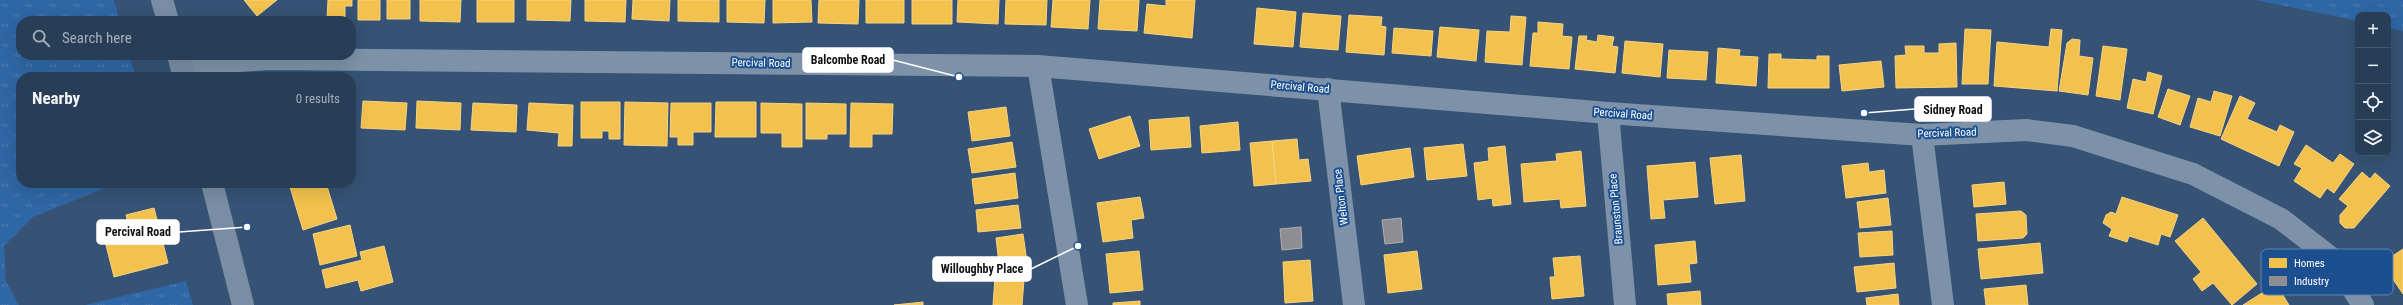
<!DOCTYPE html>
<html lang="en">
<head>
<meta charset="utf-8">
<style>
  body { margin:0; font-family:"Roboto Condensed",sans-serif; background:#344961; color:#f1f3f6 }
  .controls { position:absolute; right:12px; top:12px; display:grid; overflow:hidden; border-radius:8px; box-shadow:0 4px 16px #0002 }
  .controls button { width:36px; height:36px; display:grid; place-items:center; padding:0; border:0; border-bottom:1px solid #44576d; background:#283e57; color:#f1f3f6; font:20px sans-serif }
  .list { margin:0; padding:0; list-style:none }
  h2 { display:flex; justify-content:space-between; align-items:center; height:52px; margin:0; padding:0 16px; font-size:17px }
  h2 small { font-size:13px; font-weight:400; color:#a5aeba }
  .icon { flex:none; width:22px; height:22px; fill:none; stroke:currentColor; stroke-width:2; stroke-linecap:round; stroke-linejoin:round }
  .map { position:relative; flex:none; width:2403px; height:305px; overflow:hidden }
  .search { position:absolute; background:#283e57; box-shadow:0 4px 16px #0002; left:16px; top:16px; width:340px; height:44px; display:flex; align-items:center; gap:10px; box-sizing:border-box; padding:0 14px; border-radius:16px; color:#a5aeba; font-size:15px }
  .panel { position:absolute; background:#283e57; box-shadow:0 4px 16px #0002; left:16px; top:72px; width:340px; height:116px; border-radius:16px }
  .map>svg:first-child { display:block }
  .park { fill:url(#park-tufts) }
  .homes { fill:#f2c14e; stroke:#f6d483 }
  .industry { fill:#8d8d92; stroke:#afafb3 }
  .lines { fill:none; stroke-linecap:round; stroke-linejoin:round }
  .minor { stroke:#7d92a8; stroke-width:22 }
  .secondary { stroke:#798da4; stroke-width:22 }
  .labels { text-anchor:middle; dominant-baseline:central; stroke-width:4; stroke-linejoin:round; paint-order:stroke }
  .street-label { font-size:11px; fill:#fff; stroke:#1b4f8f }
  .key { fill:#1b4f8f; stroke:#5f84b1; stroke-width:1 }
  .key-label { font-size:11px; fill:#fff }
  .leader { fill:none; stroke:#fff; stroke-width:1.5 }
  .callout-dot { fill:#fff; stroke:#1b4f8f; stroke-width:1.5 }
  .callout { fill:#fff; stroke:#fff; stroke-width:1.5 }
  .callout-label { font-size:12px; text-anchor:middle; font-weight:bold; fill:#111 }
</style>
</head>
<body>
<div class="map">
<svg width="2403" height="305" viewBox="0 0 2403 305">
  <defs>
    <pattern id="park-tufts" width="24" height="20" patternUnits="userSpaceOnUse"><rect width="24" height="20" fill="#2f66a5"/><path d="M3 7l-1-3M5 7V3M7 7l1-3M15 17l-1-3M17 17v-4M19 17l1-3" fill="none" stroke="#4e7db2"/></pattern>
  </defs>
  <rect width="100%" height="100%" fill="#365274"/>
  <path class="park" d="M0 0H114L120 21H21V55H129L136 77H21V183H124L105 188 33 217 4 246 6 281 19 305H0Z
    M2255 0H2403V31L2388 28V15H2358V21Z
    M186 281 193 305H85Z"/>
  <path class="homes" d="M244 0H277L257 16Z
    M328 0H352V6H345V20L327 19Z
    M358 0H380V20H358Z
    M387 0H410V19H387Z
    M420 0H461L460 22 420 21Z
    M477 0H514V22H477Z
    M527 0H571L570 21 527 20Z
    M585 0H626L625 22 585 21Z
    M633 0H670L669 21 632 19Z
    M678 0H719V22L678 21Z
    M727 0H765L764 23 727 22Z
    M773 0H811L812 22 773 23Z
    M819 0H859L858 24 818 23Z
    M866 0H904V23H866Z
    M912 0H952V24H912Z
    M958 0H999L998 24 957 22Z
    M1006 0H1047L1046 25 1005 24Z
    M1053 0H1090L1088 29 1051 27Z
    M1100 0H1139L1137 31 1098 29Z
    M1166 0H1195L1192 38 1144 33 1147 4 1166 6Z
    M1257 8 1296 12 1293 47 1254 44Z
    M1303 13 1341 16 1338 50 1300 47Z
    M1349 15 1382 17 1381 26 1386 27 1384 55 1346 52Z
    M1511 16 1526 17 1522 65 1485 62 1487 31 1510 32Z
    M1538 22 1563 24 1562 36 1572 37 1569 69 1530 66 1533 33H1538Z
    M1440 27 1479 30 1476 61 1437 57Z
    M1394 28 1433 31 1431 56 1392 53Z
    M1965 29 1991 30 1988 84H1962Z
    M2051 29 2062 30 2057 91 1994 86 1997 42 2049 47Z
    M1598 35 1614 37 1612 46 1618 47 1615 73 1575 69 1579 36H1587L1586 40 1597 42Z
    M2072 39 2080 40 2079 56 2093 58 2088 95 2059 91 2067 43Z
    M1625 41 1663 44 1660 77 1622 73Z
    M1956 43 1957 87 1896 88 1895 56 1906 55 1905 46H1924V53H1939V44Z
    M2103 46 2127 49 2120 100 2096 96Z
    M1718 48 1740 50 1739 56 1758 57 1756 86 1716 83Z
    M1669 50 1708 52 1706 80 1667 78Z
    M1769 54H1781V59L1817 60V56H1829V88H1768Z
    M1881 61 1884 87 1842 91 1839 65Z
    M2148 72 2162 76 2153 114 2127 108 2133 79 2146 82Z
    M2168 89 2190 96 2180 125 2158 117Z
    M2214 91 2232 96 2220 136 2190 127 2198 98 2211 102Z
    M2240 96 2255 103 2247 119 2277 132 2280 125 2294 132 2279 166 2221 139Z
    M363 101 407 103 405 130 361 128Z
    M417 101 461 103 460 130 416 128Z
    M581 102H620V139H609V131H602V138H581Z
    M625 102 668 103 667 146 624 145Z
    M716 102H756V137H715Z
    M473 103 517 105 516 132 471 130Z
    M529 103 573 105 572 146H558L559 133 527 130Z
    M671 103H711V132H693V145H678V137H670Z
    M761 103 802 104V147H782V133H761Z
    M806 103 846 104V134H827V139H806Z
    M851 103 893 104 892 134H872V147H850Z
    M1006 107 1010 136 972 141 968 112Z
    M1130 116 1140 146 1099 159 1089 129Z
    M1189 117 1191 147 1151 150 1149 120Z
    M1238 122 1240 150 1202 153 1200 126Z
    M1297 139 1299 160 1308 159 1311 181 1276 184 1272 141Z
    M1272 141 1276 184 1254 186 1250 143Z
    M1012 142 1016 167 972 173 968 149Z
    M1463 144 1467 176 1427 180 1424 148Z
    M2306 145 2333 163 2340 154 2354 164 2334 193 2327 188 2320 198 2294 181 2302 168 2294 164Z
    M1505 146 1511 204 1493 206 1492 198 1478 200 1474 163 1489 161 1488 148Z
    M1410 148 1414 177 1361 185 1357 156Z
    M1581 151 1586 206 1561 208 1560 199 1524 202 1521 164 1557 161 1556 154Z
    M1741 155 1745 201 1715 204 1710 158Z
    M1695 162 1698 197 1663 200 1665 218 1651 219 1647 166Z
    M1868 163 1869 172 1884 170 1886 193 1846 198 1842 166Z
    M2362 172 2370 179 2375 173 2390 186 2354 228H2345L2340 223V215L2348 206 2339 199Z
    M1015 173 1018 198 975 204 972 179Z
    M2004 182 2006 204 1974 207 1972 185Z
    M304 183H326L337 219 303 230 290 187Z
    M1140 197 1144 218 1131 220 1133 238 1103 242 1097 203Z
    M2122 197 2178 215 2170 237 2161 234 2158 245 2129 236 2127 242 2109 236 2112 229 2103 223 2106 215 2111 212 2116 214Z
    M1888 198 1891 225 1860 228 1857 202Z
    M1018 205 1021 228 978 232 976 210Z
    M154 208 168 263 114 277 105 241 131 235 126 215Z
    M2021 211 2026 215 2027 234 2023 238 1978 241 1976 214Z
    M2203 218 2257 284 2232 305 2213 283 2202 291 2193 279 2201 272 2175 241Z
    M350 225 357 256 320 265 313 234Z
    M1892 231 1893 255 1860 257 1858 233Z
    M1023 234 1028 269 1000 272 996 238Z
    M1695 241 1697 263 1689 264 1691 282 1658 285 1655 245Z
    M2040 243 2043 273 1981 279 1978 249Z
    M384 246 393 282 361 291 358 280 326 288 322 270 362 260 360 252Z
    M2403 249V294L2382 263Z
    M1139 251 1143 290 1110 293 1106 254Z
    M1417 251 1422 289 1388 293 1384 255Z
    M1580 256 1584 296 1552 299 1550 277H1555L1553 258Z
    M1310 260 1313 301 1285 303 1283 262Z
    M1894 263 1896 288 1857 292 1854 267Z
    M995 278 1024 280 1022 305H993Z
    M2276 284 2289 305H2243Z
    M2026 285 2028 305H1986L1984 289Z
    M1700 291 1701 305H1668L1667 294Z
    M1898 294 1899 305H1867L1866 298Z
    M1140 301V305H1113V303Z
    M923 302V305H894Z"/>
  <path class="industry" d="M1401 218 1403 242 1385 244 1382 220Z
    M1301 227 1302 248 1282 250 1280 229Z"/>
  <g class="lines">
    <path class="minor" d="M1038 66 1077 305
      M182 70 222 62 272 59 1038 66 1608 113 1922 135 2026 130 2073 136 2193 174 2281 219 2334 260 2363 305
      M1328 89 1354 305
      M1608 113 1625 305
      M1922 135 1943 305"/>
    <path class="secondary" d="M162 0 168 21
      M178 55 184 77
      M212 183 243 305"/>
  </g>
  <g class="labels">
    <g class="street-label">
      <text transform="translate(761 63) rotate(1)">Percival Road</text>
      <text transform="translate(1300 87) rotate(5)">Percival Road</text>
      <text transform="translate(1623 114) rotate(4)">Percival Road</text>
      <text transform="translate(1947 133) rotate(-2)">Percival Road</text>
      <text transform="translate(1341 197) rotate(-97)">Welton Place</text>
      <text transform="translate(1616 209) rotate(-95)">Braunston Place</text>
    </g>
  </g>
  <rect x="2261" y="249" width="132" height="46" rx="6" class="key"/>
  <rect x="2269" y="258" width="18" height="10" fill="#f2c14e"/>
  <rect x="2269" y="276" width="18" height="10" fill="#8d8d92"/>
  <g class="key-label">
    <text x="2294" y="267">Homes</text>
    <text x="2294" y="285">Industry</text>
  </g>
  <path class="leader" d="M959 77L893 60M1864 113L1915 109M247 227L179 232M1078 246L1031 269"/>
  <g class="callout-dot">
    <circle cx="959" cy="77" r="4"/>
    <circle cx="1864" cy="113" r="4"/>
    <circle cx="247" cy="227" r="4"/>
    <circle cx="1078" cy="246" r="4"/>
  </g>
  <g class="callout">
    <rect x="803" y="48" width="90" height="24" rx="4"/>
    <rect x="1915" y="97" width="76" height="24" rx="4"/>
    <rect x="97" y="220" width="82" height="24" rx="4"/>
    <rect x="933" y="257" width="98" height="24" rx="4"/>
  </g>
  <g class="callout-label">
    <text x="848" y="64">Balcombe Road</text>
    <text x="1953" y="114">Sidney Road</text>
    <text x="138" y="236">Percival Road</text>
    <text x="982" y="273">Willoughby Place</text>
  </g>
</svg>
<div class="controls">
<button>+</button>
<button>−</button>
<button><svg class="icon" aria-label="locate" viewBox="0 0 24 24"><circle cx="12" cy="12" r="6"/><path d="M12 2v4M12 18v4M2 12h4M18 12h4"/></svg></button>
<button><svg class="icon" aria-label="layers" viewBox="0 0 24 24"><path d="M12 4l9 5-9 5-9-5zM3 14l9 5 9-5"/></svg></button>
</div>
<div class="search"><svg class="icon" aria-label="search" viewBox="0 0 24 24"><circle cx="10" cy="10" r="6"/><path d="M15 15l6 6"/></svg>Search here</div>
<section class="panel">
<h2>Nearby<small>0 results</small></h2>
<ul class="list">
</ul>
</section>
</div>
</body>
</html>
